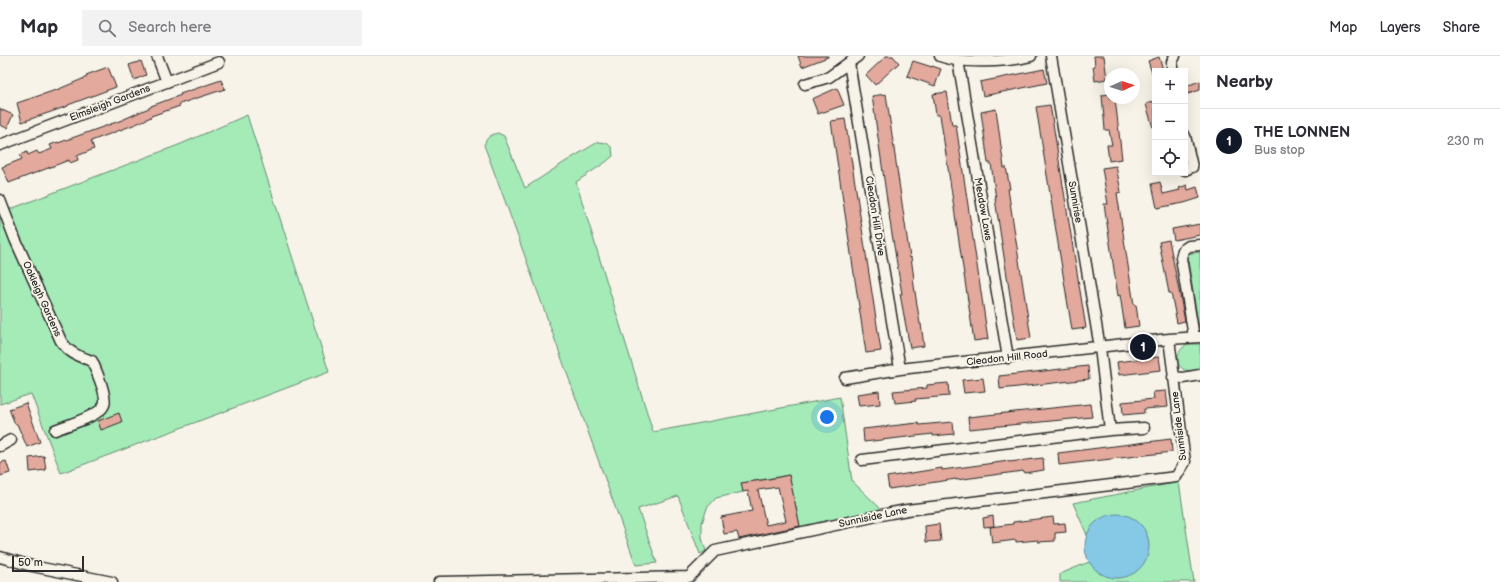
<!DOCTYPE html>
<html lang="en">
<head>
<meta charset="utf-8">
<style>
  body { margin:0; font-family:"Balsamiq Sans",sans-serif; background:#f2f2f3; color:#2b2b33 }
  .controls { position:absolute; right:12px; top:12px; display:grid; overflow:hidden; border-radius:0px; box-shadow:0 4px 16px #0002 }
  .controls button { width:36px; height:36px; display:grid; place-items:center; padding:0; border:0; border-bottom:1px solid #e1e1e2; background:#fff; color:#2b2b33; font:20px sans-serif }
  .compass { position:absolute; left:1104px; top:12px; width:36px; height:36px; border-radius:50%; background:#fff; box-shadow:0 4px 16px #0002; rotate:87deg }
  .scale { position:absolute; left:12px; bottom:10px; width:72px; box-sizing:border-box; padding-left:4px; border:2px solid #2b2b2b; border-top:0; font-size:11px; line-height:14px; white-space:nowrap; color:#2b2b2b; -webkit-text-stroke:3px #f7f3e8; paint-order:stroke }
  .you { position:absolute; left:827px; top:361px; width:14px; height:14px; margin:-10px; border:3px solid #fff; border-radius:50%; background:#1a73e8; box-shadow:0 0 0 6px #1a73e833 }
  .badge { display:grid; place-items:center; width:26px; height:26px; border-radius:50%; background:#111827; color:#fff; font-size:13px; font-weight:700 }
  .pin { position:absolute; translate:-50% -50%; border:2px solid #fff; box-shadow:0 1px 4px #0006 }
  .list { margin:0; padding:0; list-style:none }
  h2 { display:flex; justify-content:space-between; align-items:center; height:52px; margin:0; padding:0 16px; font-size:17px }
  h2 small { font-size:13px; font-weight:400; color:#7c7c81 }
  .list li { display:grid; grid-template-columns:26px 1fr auto; gap:12px; align-items:center; box-sizing:border-box; height:64px; padding:0 16px; border-top:1px solid #e1e1e2 }
  .list b { display:block; font-size:15px; white-space:nowrap }
  .list p { margin:0; font-size:13px; white-space:nowrap; color:#7c7c81 }
  .list em { font-size:13px; font-style:normal; color:#7c7c81 }
  .icon { flex:none; width:22px; height:22px; fill:none; stroke:currentColor; stroke-width:2; stroke-linecap:round; stroke-linejoin:round }
  .map { position:relative; flex:none; width:1200px; height:526px; overflow:hidden }
  header { display:flex; align-items:center; gap:24px; box-sizing:border-box; height:56px; padding:0 20px; background:#fff; border-bottom:1px solid #e1e1e2 }
  header strong { font-size:19px }
  nav { display:flex; gap:22px; margin-inline-start:auto; font-size:14px }
  .search { width:280px; height:36px; background:#f2f2f3; display:flex; align-items:center; gap:10px; box-sizing:border-box; padding:0 14px; border-radius:0px; color:#7c7c81; font-size:15px }
  main { display:flex }
  aside { flex:1; background:#fff }
  .map>svg:first-child { display:block }
  .green { fill:#a4ebb8; stroke:#688b72 }
  .water { fill:#86c9e7; stroke:#628a9c }
  .building { fill:#e2a99c; stroke:#2b2b2b; fill-rule:evenodd }
  .lines { fill:none; stroke-linecap:round; stroke-linejoin:round }
  .minor-casing { stroke:#2b2b2b; stroke-width:13 }
  .minor { stroke:#f7f3e8; stroke-width:10 }
  .labels { text-anchor:middle; dominant-baseline:central; stroke-width:4; stroke-linejoin:round; paint-order:stroke }
  .street-label { font-size:10px; fill:#2b2b2b; stroke:#f7f3e8 }
</style>
</head>
<body>
<header>
<strong>Map</strong>
<div class="search"><svg class="icon" aria-label="search" viewBox="0 0 24 24"><circle cx="10" cy="10" r="6"/><path d="M15 15l6 6"/></svg>Search here</div>
<nav><a>Map</a><a>Layers</a><a>Share</a></nav>
</header>
<main>
<div class="map">
<svg width="1200" height="526" viewBox="0 0 1200 526">
  <rect width="100%" height="100%" fill="#f7f3e8"/>
  <filter id="ink" filterUnits="userSpaceOnUse"><feTurbulence type="fractalNoise" baseFrequency=".025" numOctaves="2"/><feDisplacementMap in="SourceGraphic" scale="8" xChannelSelector="R" yChannelSelector="G"/><feConvolveMatrix kernelMatrix="1 2 1 2 8 2 1 2 1" color-interpolation-filters="sRGB"/></filter>
  <g filter="url(#ink)">
    <path class="green" d="M247 59 329 316 61 417 31 338 0 348V157L181 88Z
      M498 77 504 80 525 132 568 104 598 86 607 87 612 92 613 100 606 106 576 126 653 376 840 341 852 425 881 453 800 471 789 419 742 427 743 436 716 442 707 452 702 467V482L706 495 700 498 678 440 638 453 657 507 636 509 505 145 484 89C487 81 490 79 498 77Z
      M1200 196V273L1199 272 1187 198Z
      M1187 288H1200V312L1196 315 1184 314 1178 308C1177 298 1179 294 1187 288Z
      M1179 426 1194 526H1060V518L1089 506 1100 518 1137 515C1153 498 1153 477 1133 463 1112 463 1098 457 1087 479L1073 447Z"/>
    <path class="water" d="M1085 490a32 32 0 1 1 64 0a32 32 0 1 1-64 0Z"/>
    <path class="building" d="M798 0H828V1L802 11Z
      M886 0H893L899 7 875 29 866 19Z
      M1094 0H1104L1107 23 1095 25 1093 10H1095Z
      M1159 1 1163 13 1152 17 1148 5Z
      M141 5 146 19 134 24 129 9Z
      M913 5 932 11V10L941 13 935 30 907 20Z
      M108 11 116 31 68 49V50L22 66 17 47 59 33 87 21 86 19Z
      M1044 13 1047 27 983 40 980 26Z
      M221 24 225 33 179 48 180 50 151 60V61L136 68 91 85 94 93 77 100 78 104 70 107 69 104 9 127 2 111 22 103 20 99 27 96 28 99 37 95 39 98 52 93 50 89 58 86V87L122 64 151 51V50L181 39 180 38Z
      M1200 25V34L1188 38 1186 30Z
      M837 32 844 49 818 58 812 43Z
      M947 36 952 69H956L988 283 974 285 940 59H936L933 38Z
      M886 38 910 202 911 201 914 223H913L920 268H921L924 290 910 292 900 238H902L891 172 872 40Z
      M1110 38V42H1115L1122 103 1109 105 1107 89H1112L1109 74H1105L1102 39Z
      M1155 45V72H1153L1146 48Z
      M1050 49 1086 272 1072 274 1036 51Z
      M0 53 13 59 7 72 0 69Z
      M996 53 1004 112 1006 111 1010 133H1008L1031 282 1017 284 995 143H996L991 107H988L981 56Z
      M845 63 881 295 866 297 831 65Z
      M1116 110 1121 136 1117 137 1134 249H1136L1139 270 1125 272 1120 239 1118 240 1104 148H1108L1102 112Z
      M1160 126 1163 138 1180 134 1179 132 1187 129 1188 134 1197 131 1200 142 1184 147 1157 152 1152 128Z
      M1200 168V179L1174 184 1172 173Z
      M1169 184 1185 265 1177 267 1171 237H1169L1159 186Z
      M1159 301 1161 314 1119 319 1117 306Z
      M1088 310 1089 323 1000 333 999 320Z
      M983 322 985 335 964 337 962 324Z
      M948 327 949 340 915 343 916 345 895 347 893 335 927 332V329Z
      M879 335 880 348 859 350 857 338Z
      M1166 335 1168 351 1144 353V357L1123 359 1122 346 1154 343 1153 336Z
      M26 347 40 386 27 391 17 368H15L9 353Z
      M1090 348 1092 361 969 373 968 361Z
      M119 357 122 366 101 374 98 365Z
      M953 366 954 378 933 380V378L864 386 863 373 918 367 919 369Z
      M1171 383 1172 396 1059 409 1058 397Z
      M44 400 46 414 30 416 29 402Z
      M1043 402 1044 414 1024 417 1023 415 956 424V423L889 433 887 421 942 412V414L1009 405V406Z
      M6 405 10 417 0 420V407Z
      M789 419 800 470 739 483 737 476 724 478 721 461 752 455 748 435 743 436 741 427 769 423ZM778 431 786 465 766 469 758 434Z
      M993 460 994 470 984 471 983 462Z
      M1053 461 1054 468 1065 467 1066 476 1055 477V485L1038 486V484L1016 486V484L992 487 990 471 1013 468V466Z
      M939 468 941 485 926 486 925 470Z"/>
    <g class="lines">
      <defs>
        <path id="minor" d="M157 0 167 26
          M940 0C961 8 1009 6 1031 0
          M958 4 1008 302
          M849 7 900 313
          M1172 15V6L1175 0
          M805 28 829 21 858 0
          M1185 80 1192 111 1185 114
          M0 89 219 6
          M0 144 15 183 61 285C70 298 78 300 92 305 96 314 108 341 104 349 99 361 66 369 55 374
          M1194 281 1181 202 1183 194 1189 190 1200 189
          M1173 321 1183 322 1200 319
          M845 322 900 313 1169 283 1200 281
          M1110 374 1144 372
          M0 390 11 384
          M862 404 1110 374 1100 292 1051 0
          M0 501 32 510 112 526
          M439 526 689 521 715 495 891 457 907 454 1176 421 1185 406 1169 283"/>
      </defs>
      <use href="#minor" class="minor-casing"/>
      <use href="#minor" class="minor"/>
    </g>
  </g>
  <g class="labels">
    <g class="street-label">
      <text transform="translate(110 47) rotate(-21)">Elmsleigh Gardens</text>
      <text transform="translate(1075 146) rotate(80)">Sunnirise</text>
      <text transform="translate(983 153) rotate(80)">Meadow Laws</text>
      <text transform="translate(875 160) rotate(81)">Cleadon Hill Drive</text>
      <text transform="translate(42 243) rotate(66)">Oakleigh Gardens</text>
      <text transform="translate(1007 302) rotate(-6)">Cleadon Hill Road</text>
      <text transform="translate(1179 370) rotate(-97)">Sunniside Lane</text>
      <text transform="translate(873 461) rotate(-12)">Sunniside Lane</text>
    </g>
  </g>
</svg>
<div class="controls">
<button>+</button>
<button>−</button>
<button><svg class="icon" aria-label="locate" viewBox="0 0 24 24"><circle cx="12" cy="12" r="6"/><path d="M12 2v4M12 18v4M2 12h4M18 12h4"/></svg></button>
</div>
<svg class="compass" viewBox="-18 -18 36 36"><path d="M0-13l5 13h-10z" fill="#e53935"/><path d="M0 13l5-13h-10z" fill="#7c7c81"/></svg>
<div class="scale">50 m</div>
<div class="you"></div>
<div class="pin badge" style="left:1143px;top:291px">1</div>
</div>
<aside>
<h2>Nearby<small></small></h2>
<ul class="list">
<li><span class="badge">1</span><div><b>THE LONNEN</b><p>Bus stop</p></div><em>230 m</em></li>
</ul>
</aside>
</main>
</body>
</html>
